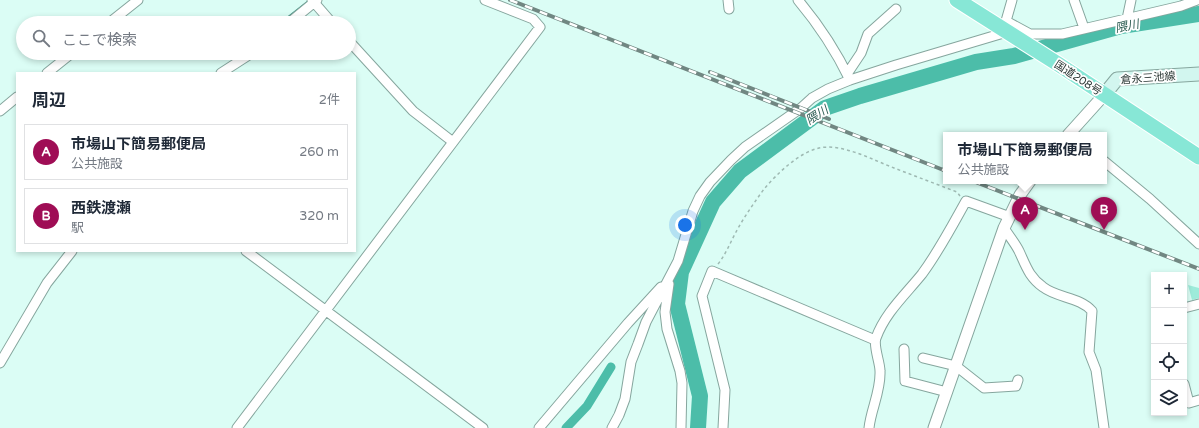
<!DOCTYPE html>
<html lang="ja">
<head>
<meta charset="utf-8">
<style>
  body { margin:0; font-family:"Varela Round","Noto Sans JP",sans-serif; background:#f6f6f7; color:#1f2937 }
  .controls { position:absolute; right:12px; bottom:12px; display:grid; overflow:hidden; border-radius:0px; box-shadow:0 2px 6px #0003 }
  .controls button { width:36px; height:36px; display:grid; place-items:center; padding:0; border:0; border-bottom:1px solid #e0e1e3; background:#fff; color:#1f2937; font:20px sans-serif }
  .you { position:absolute; left:685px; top:225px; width:14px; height:14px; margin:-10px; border:3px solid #fff; border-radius:50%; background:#1a73e8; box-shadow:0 0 0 6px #1a73e833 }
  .badge { display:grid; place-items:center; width:26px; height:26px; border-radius:50%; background:#9f0d55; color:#fff; font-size:13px; font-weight:700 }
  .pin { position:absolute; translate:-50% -33px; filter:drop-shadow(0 1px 2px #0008) }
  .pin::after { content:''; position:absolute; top:21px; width:14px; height:12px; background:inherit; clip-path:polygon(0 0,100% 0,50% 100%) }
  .popup { position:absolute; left:943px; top:132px; width:164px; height:52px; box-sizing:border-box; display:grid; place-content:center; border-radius:0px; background:#fff; filter:drop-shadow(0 1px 3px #0005); font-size:13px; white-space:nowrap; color:#747a83 }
  .popup b { font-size:15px; color:#1f2937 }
  .popup::after { content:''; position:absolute; left:50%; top:100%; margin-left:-8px; border:8px solid transparent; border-top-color:#fff }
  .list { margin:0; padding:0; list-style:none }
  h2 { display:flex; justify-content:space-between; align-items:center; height:52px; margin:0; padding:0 16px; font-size:17px }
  h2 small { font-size:13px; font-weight:400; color:#747a83 }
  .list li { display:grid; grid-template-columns:26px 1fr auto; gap:12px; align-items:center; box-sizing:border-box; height:56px; margin:0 8px 8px; padding:0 8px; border:1px solid #e0e1e3; border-radius:0px }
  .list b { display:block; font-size:15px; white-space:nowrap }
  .list p { margin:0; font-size:13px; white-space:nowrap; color:#747a83 }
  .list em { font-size:13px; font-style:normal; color:#747a83 }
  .icon { flex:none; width:22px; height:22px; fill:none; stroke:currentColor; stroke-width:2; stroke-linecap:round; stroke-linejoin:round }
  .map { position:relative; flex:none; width:1199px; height:428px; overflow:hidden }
  .search { position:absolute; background:#fff; box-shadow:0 2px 6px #0003; left:16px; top:16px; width:340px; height:44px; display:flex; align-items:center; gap:10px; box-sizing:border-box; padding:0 14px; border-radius:22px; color:#747a83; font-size:15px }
  .panel { position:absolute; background:#fff; box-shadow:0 2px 6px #0003; left:16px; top:72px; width:340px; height:180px; border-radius:0px }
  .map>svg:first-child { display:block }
  .green { fill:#9debda }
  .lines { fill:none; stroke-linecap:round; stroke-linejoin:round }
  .stream { stroke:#429586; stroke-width:2.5 }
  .canal { stroke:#4cbda9; stroke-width:9 }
  .river { stroke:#4cbda9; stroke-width:16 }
  .minor-casing { stroke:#86a69e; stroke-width:11 }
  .tertiary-casing { stroke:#86a69e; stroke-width:13 }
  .secondary-casing { stroke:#86a69e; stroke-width:15 }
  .trunk-casing { stroke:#fff; stroke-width:17 }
  .path { stroke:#9eb9b2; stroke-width:1.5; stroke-dasharray:3 3; stroke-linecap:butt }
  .minor { stroke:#fff; stroke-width:9 }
  .tertiary { stroke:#fff; stroke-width:11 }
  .secondary { stroke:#d2f6ef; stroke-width:13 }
  .trunk { stroke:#87e7d6; stroke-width:15 }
  .rail-casing { stroke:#718782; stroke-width:4 }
  .rail { stroke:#fff; stroke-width:2.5; stroke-dasharray:8; stroke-linecap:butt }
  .labels { text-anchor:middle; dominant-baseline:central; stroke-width:3.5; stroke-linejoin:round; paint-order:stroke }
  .street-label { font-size:11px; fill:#2c3936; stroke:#fff }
  .water-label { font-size:12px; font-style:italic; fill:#2d5d53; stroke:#fff }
</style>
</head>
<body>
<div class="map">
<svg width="1199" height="428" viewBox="0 0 1199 428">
  <rect width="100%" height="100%" fill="#dbfdf5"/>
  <path class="green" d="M1188 285 1199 288V298L1192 300Z"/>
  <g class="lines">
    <path class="stream" d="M281 23 309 1"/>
    <path class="canal" d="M566 428 587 406 611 367"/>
    <path class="river" d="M698 428 700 396 677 304 681 272 713 202 740 171 825 108 860 96 976 62 1014 56 1121 26 1199 14"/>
    <defs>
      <path id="minor" d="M312 0 332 23
        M728 0 729 9
        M798 0C819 25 836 51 850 80
        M1074 0 1084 28
        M1127 19 1131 0
        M1006 21 1030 34H1062L1181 6 1197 0
        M109 23 138 0
        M289 23 317 0
        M1003 26 1006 21 1012 0
        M349 41 413 111 453 142
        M47 73 72 53
        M221 73 252 53
        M847 74 861 53 868 34 896 9
        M0 111 17 97
        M1104 161 1150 199 1199 244
        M1004 228C1009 236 1015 243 1019 251 1026 266 1029 277 1043 287 1057 298 1080 297 1092 311L1089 352 1096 370 1104 428
        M246 251 483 428
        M669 284 665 312 667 329 680 371 682 383 681 428
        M1184 308 1199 304
        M904 349 905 381 947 392
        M923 358 956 366 984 388 1016 386 1018 380
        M0 363 47 283 72 251
        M1184 384 1189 403 1199 400
        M237 428 540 27 533 19 485 0
        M539 428 628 323 661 287
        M612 428 619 415 625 399 631 362 638 344 646 322 678 261 693 211 700 196 710 182 731 160 745 147 801 108 812 98 828 89 850 80 896 65 1007 32
        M723 428 725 390 702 296 712 271 875 340
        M869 428C871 409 881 391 880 371 880 362 873 346 876 338 885 313 905 295 922 274 939 251 952 226 966 201L1010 217"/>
      <path id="tertiary" d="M1068 135 1104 95
        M934 428 1004 228 1020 195 1030 181"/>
      <path id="secondary" d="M1104 95 1117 79 1199 74"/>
      <path id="trunk" d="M957 0 1058 64 1199 157"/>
    </defs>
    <use href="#minor" class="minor-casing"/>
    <use href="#tertiary" class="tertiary-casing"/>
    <use href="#secondary" class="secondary-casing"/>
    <use href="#trunk" class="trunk-casing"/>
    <path class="path" d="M718 264C726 254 730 243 736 232 744 217 754 203 764 189 778 173 798 153 819 148 842 143 873 160 894 168 915 176 936 184 957 192L960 196"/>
    <use href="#minor" class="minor"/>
    <use href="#tertiary" class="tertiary"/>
    <use href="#secondary" class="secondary"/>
    <use href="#trunk" class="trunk"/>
    <defs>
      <path id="rail" d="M510 0 946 171
        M710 72 829 119
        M973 181 1199 269"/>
    </defs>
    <use href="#rail" class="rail-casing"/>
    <use href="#rail" class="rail"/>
  </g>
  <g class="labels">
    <g class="street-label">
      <text transform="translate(1078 78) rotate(33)">国道208号</text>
      <text transform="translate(1148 78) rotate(-4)">倉永三池線</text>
    </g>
    <g class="water-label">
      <text transform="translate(1127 26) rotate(-11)">隈川</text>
      <text transform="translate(817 115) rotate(-32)">隈川</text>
    </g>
  </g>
</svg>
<div class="controls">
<button>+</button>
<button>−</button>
<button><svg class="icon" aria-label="locate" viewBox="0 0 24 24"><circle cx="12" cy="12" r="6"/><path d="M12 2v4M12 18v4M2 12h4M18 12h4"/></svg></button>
<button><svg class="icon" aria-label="layers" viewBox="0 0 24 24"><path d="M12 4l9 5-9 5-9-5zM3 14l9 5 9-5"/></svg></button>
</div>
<div class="you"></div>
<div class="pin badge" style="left:1025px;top:230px">A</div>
<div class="popup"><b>市場山下簡易郵便局</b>公共施設</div>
<div class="pin badge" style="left:1104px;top:230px">B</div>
<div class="search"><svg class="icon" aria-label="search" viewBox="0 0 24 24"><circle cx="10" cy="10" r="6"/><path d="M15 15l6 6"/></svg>ここで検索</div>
<section class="panel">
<h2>周辺<small>2件</small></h2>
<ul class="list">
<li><span class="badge">A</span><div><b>市場山下簡易郵便局</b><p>公共施設</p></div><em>260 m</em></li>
<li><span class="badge">B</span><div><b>西鉄渡瀬</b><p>駅</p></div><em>320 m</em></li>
</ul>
</section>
</div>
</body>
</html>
